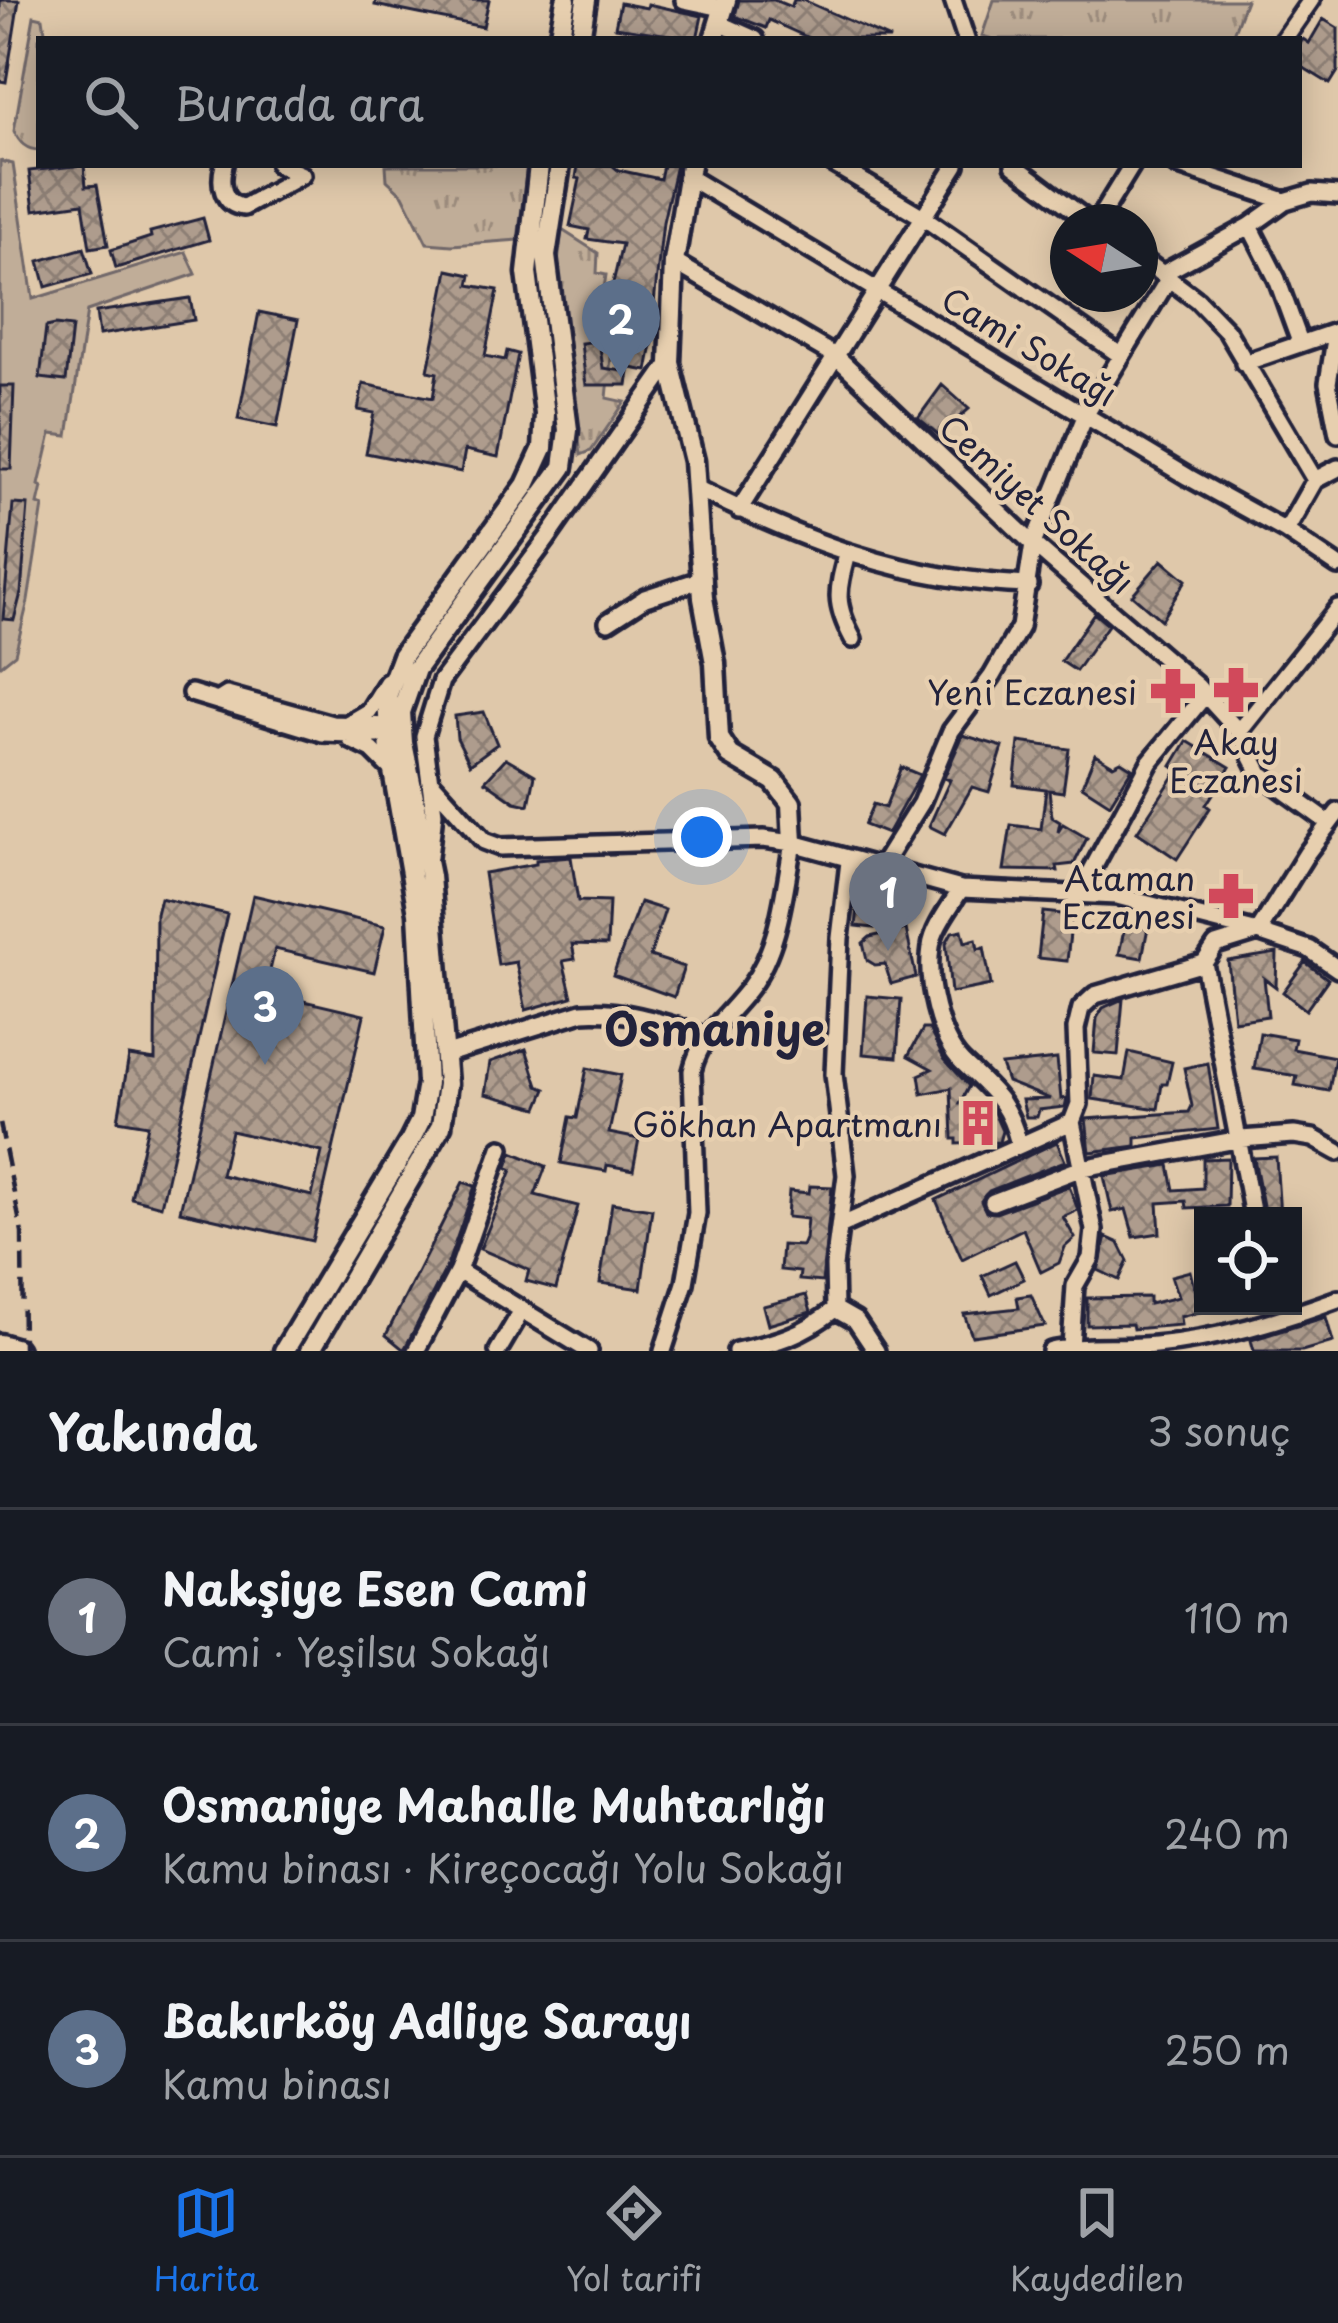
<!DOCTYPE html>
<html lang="tr">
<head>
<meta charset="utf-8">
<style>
  body { margin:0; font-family:"Playpen Sans",sans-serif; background:#242831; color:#f1f3f6 }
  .controls { position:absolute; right:36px; bottom:36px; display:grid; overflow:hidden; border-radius:0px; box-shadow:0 6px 30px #0003 }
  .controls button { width:108px; height:108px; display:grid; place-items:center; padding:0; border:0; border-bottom:3px solid #363941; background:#171b24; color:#f1f3f6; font:60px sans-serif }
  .compass { position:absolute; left:1050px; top:204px; width:108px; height:108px; border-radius:50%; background:#171b24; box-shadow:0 6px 30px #0003; rotate:282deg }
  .you { position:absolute; left:702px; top:837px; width:42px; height:42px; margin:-30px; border:9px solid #fff; border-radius:50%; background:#1a73e8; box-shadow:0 0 0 18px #1a73e833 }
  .badge { display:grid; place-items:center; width:78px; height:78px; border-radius:50%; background:#1a73e8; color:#fff; font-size:39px; font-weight:700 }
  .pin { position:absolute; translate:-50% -99px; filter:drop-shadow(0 3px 6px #0008) }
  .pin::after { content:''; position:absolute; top:63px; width:42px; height:36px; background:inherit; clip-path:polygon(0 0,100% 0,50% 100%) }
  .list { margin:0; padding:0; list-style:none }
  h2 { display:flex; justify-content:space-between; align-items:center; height:156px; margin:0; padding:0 48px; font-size:51px }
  h2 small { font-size:39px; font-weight:400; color:#9ea1a6 }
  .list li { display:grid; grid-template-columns:78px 1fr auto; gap:36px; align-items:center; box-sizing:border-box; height:216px; padding:0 48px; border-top:3px solid #363941 }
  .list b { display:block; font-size:45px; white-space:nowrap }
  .list p { margin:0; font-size:39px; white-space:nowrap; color:#9ea1a6 }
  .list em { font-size:39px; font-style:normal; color:#9ea1a6 }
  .icon { flex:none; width:66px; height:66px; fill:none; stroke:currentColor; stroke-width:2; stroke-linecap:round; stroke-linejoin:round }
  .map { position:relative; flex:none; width:1338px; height:1351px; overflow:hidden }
  .search { position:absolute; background:#171b24; box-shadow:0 6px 30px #0003; left:36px; right:36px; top:36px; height:132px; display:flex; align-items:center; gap:30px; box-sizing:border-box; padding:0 42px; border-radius:0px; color:#9ea1a6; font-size:45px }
  .sheet { height:804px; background:#171b24 }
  nav { display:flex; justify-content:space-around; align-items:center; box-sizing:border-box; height:168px; border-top:3px solid #363941; background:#171b24; font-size:33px; color:#9ea1a6 }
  nav a { display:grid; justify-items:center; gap:6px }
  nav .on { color:#1a73e8 }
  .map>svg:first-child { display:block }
  .grass { fill:url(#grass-tufts); stroke:#71686a; stroke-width:3 }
  .pitch { fill:#c0ad98; stroke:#71686a; stroke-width:3 }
  .building { fill:url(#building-cross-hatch); stroke:#22223b; stroke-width:3; fill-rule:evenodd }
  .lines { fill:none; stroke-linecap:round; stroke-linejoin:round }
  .minor-casing { stroke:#22223b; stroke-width:24 }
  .tertiary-casing { stroke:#22223b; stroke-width:27 }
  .primary-casing { stroke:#22223b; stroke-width:33 }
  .minor { stroke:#e7cfaf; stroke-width:15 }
  .tertiary { stroke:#e7cfaf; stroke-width:18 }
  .primary { stroke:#e7cfaf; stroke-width:24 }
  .rail { stroke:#22223b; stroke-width:4.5; stroke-dasharray:18 9; stroke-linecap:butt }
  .labels { text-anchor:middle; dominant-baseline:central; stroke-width:9; stroke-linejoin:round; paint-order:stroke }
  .street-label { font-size:33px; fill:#22223b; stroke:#e7cfaf }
  .poi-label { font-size:33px; fill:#22223b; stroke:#e7cfaf; text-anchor:end }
  .district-label { font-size:45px; font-weight:bold; fill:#22223b; stroke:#e7cfaf }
</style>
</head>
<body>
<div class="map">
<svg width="1338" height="1351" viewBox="0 0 1338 1351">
  <defs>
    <pattern id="grass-tufts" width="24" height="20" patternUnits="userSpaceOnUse" patternTransform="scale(3)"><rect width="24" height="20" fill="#c0ad98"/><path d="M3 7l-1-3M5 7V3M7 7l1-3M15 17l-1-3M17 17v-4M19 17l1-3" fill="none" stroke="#9c8c7d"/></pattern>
    <pattern id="building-cross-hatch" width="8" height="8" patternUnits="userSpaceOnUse" patternTransform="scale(3)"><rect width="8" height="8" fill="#ae9c8d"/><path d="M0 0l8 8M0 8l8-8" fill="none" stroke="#8d7f74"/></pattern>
  </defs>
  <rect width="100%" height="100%" fill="#dfc8aa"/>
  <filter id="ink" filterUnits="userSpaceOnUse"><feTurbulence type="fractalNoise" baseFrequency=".00833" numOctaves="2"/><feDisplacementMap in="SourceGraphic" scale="24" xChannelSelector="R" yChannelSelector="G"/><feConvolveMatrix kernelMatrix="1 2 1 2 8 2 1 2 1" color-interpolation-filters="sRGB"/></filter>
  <g filter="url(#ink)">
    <path class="grass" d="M994 0H1246L1231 39H993L982 36Z
      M34 16 43 18 46 39H39V150C26 150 19 143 14 131Z
      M386 165H527L518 240 452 245 427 243 403 195 387 180Z
      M562 230 598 253 597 273 606 275 602 301 616 306 607 398 625 402 591 451 581 455 557 271Z"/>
    <path class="pitch" d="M0 161 13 164 33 299 186 252 196 274 87 311 68 436 51 434 39 485 42 487 38 504 43 506 28 601 15 654 0 666Z"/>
    <path class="building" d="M0 0H19L6 82 0 81Z
      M376 0H489L483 27 375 5Z
      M739 0H774L791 7 794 0H803L890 39H811L769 20 766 28 735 16Z
      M620 3 647 8 648 4 702 16 697 39 615 27Z
      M1323 19 1338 28V71L1330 84 1299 65V45L1303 39 1309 43Z
      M84 165 86 186 97 185 108 245 90 248 83 203 34 210 29 171Z
      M578 165H612L618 170 660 179 663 165H676L663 222 653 312 658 313 647 371 626 367 632 326 624 324 630 299 610 296 622 244 587 239 589 230 570 226 580 179 576 178Z
      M203 218 209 240 116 268 111 250 151 237 150 232Z
      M84 248 92 274 46 287 39 261Z
      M448 270 471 275 469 285 498 290 485 356 505 360 507 351 518 354 498 457 465 450 461 472 366 453 374 413 358 410 363 384 433 398 437 373 428 371Z
      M190 298 194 320 99 335 96 312Z
      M259 312 298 320 277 427 238 419Z
      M55 325 72 327 66 381 40 378 46 327Z
      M599 341 603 368 629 372 627 385H586L581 343Z
      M942 385 969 409 939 435 918 418Z
      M0 386H14L11 469H0Z
      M13 504 28 505 21 593 14 620 3 619Z
      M1162 560 1186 580 1161 620 1132 595Z
      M1094 613 1108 625 1076 671 1061 661Z
      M484 712 497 744 470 764 457 738 455 716Z
      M963 735 1003 747 989 792 972 787 945 834 929 826 950 780 944 778Z
      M1187 741 1230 767 1206 805 1210 808 1177 859 1137 832 1178 770 1172 766Z
      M1019 742 1069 749 1063 792 1049 790 1052 817 1060 822 1058 832 1063 824 1087 838 1074 864 1057 866 1058 871 1004 870 1011 825 1041 829 1046 789 1014 785Z
      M1095 754 1113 765 1121 761 1132 768 1110 804 1082 786Z
      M506 758 535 775 529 805 515 802 485 781Z
      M901 767 920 775 887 834 864 825 873 804 885 808Z
      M571 857 578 901 609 902 607 945 572 944 575 959 563 961 572 997 526 1010 516 962 498 965 484 873 536 864V860Z
      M861 881 879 882 874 928 856 926Z
      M253 895 385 926 374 972 275 949 265 992 364 1015 312 1241 180 1211ZM231 1131 322 1152 312 1196 221 1175Z
      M160 898 227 914 161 1206 131 1198 148 1125 118 1120 129 1056 155 1060 156 914Z
      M640 902 665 910 650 956 684 967 674 997 613 975Z
      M1128 911 1150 917 1142 958 1119 954Z
      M1043 912 1072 915 1067 961 1038 958Z
      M906 929 916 977 891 984 885 964 875 965 867 960 863 943 870 937Z
      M962 930 965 942 976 939 978 949 984 947 991 985 951 993 946 943 952 932Z
      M1277 953 1276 987 1264 978 1268 1016 1234 1021 1228 961Z
      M1305 962 1328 979 1306 1010 1283 992Z
      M867 996 901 999 897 1057 863 1054Z
      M1123 999 1118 1055 1094 1053 1097 1018 1103 1008Z
      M923 1029H929L944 1059 969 1086 960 1103 985 1102 994 1113 1002 1131 999 1142 957 1144V1139H953L951 1088 922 1094 919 1075 932 1069 908 1056Z
      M1260 1033 1295 1039 1293 1049 1335 1057 1329 1091 1295 1085 1297 1076 1254 1069Z
      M526 1049 538 1086 546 1089 538 1108 485 1094 490 1062Z
      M1129 1052 1172 1062 1167 1084H1162L1158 1109 1092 1099 1094 1076 1124 1080Z
      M1057 1059 1061 1099 1067 1098 1065 1107 1039 1110 1037 1117H1026L1022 1100 1050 1099 1007 1082 1001 1065Z
      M1208 1063 1218 1129 1136 1138V1146L1090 1152 1086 1119 1189 1112 1192 1106 1184 1068Z
      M587 1068 621 1075 609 1133 639 1139 633 1170 607 1165 606 1171 561 1163 570 1117 577 1118Z
      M1057 1142 1065 1161 989 1191 981 1201 986 1212 996 1213 1069 1186 1078 1210 1063 1217 1075 1238 1065 1247 1059 1263 1041 1272 1023 1229 962 1259 936 1200Z
      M512 1152 546 1166 535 1195 578 1206 556 1289 526 1281 529 1270 480 1249 512 1170 507 1167Z
      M1276 1157 1280 1216H1265L1254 1158Z
      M1228 1158 1227 1206 1187 1208 1186 1201 1158 1203 1160 1233 1134 1237 1126 1209 1112 1212 1104 1176 1169 1165 1174 1190 1203 1188V1159Z
      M463 1182 475 1186 447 1266 404 1350 386 1335Z
      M810 1186 832 1187 822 1282 799 1280 800 1272 780 1270 782 1245 802 1246 805 1239 807 1219 787 1217 789 1191 809 1193Z
      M612 1203 652 1209 641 1289 600 1283Z
      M1106 1237 1119 1243 1128 1261 1119 1280 1098 1270Z
      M1015 1261 1024 1279 991 1295 982 1276Z
      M1190 1271 1200 1312 1180 1317 1181 1325 1133 1329 1132 1324 1087 1325V1298L1149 1297V1304L1178 1297 1171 1276Z
      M806 1295 811 1312 768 1325 763 1306Z
      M1031 1295 1045 1326 972 1336 964 1314 1019 1308 1017 1297Z
      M1326 1317 1333 1342 1302 1351H1254L1251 1340Z"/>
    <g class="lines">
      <defs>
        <path id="minor" d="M684 0 722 8
          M953 0 966 39
          M719 23 755 39
          M1284 39 1311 0
          M224 165C219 183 222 205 244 207L302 175 279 165
          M835 165 923 217 1120 355
          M1014 165 1090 222
          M1176 165 1285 201
          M690 178 1188 477 1286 531 1338 566
          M1097 222 1132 165
          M1250 226 1277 279 1300 342
          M1140 257 1197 300 1227 331 1315 480
          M674 262 837 357 1033 544 1198 687 1239 732 1260 773 1329 823
          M1164 273 1250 226 1285 201 1312 193 1338 195
          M1336 333 1328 383 1338 434
          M1244 363 1338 331
          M696 488C805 542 906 581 1029 585
          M739 510 956 165
          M1286 531 1315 480 1338 468
          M847 554C837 592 834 603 853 639
          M608 622 645 598 703 579
          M191 693 323 733 378 735 387 726
          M219 700 227 695 332 724 390 726
          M347 724 369 711 387 682
          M1239 732 1338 608
          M351 740 372 750 393 771
          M432 783 484 841 500 847 763 839 793 843 961 889 1117 896 1258 932 1309 949 1338 969
          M429 857 434 813 424 736 441 681 547 539 670 363
          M849 862 840 938 834 1074 846 1175 834 1266 835 1309 856 1321 876 1351
          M881 867 921 803 951 731 992 676 1020 627 1033 544 1086 414 1169 278
          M961 889C951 906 933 928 931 947 926 980 938 1038 962 1062 992 1091 1008 1101 1019 1144
          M1079 894 1150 762 1205 695
          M1204 963 1253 1216
          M444 1055 582 1012C626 1009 664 1023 705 1036
          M1072 1122 1079 1104 1076 1029 1081 1008 1095 995 1204 963 1216 945 1258 932 1307 853 1338 812
          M993 1202 1082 1168 1241 1139 1294 1135 1313 1138 1338 1152
          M842 1225 1072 1122
          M458 1271 589 1351
          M1071 1347 1075 1286 1091 1258 1094 1230 1072 1122
          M416 1351 458 1271 501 1148
          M498 1351 521 1312
          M663 1351 685 1283 697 1213 692 1071C701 1033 728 1017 750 987 780 947 784 891 793 843
          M736 1351C775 1343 803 1335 835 1309
          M1051 1351C1085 1344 1120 1349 1155 1345 1219 1339 1278 1321 1338 1299"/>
        <path id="tertiary" d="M559 39 566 0
          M580 39 586 0
          M714 39 726 0
          M690 165 674 262 670 363 694 461 703 598 715 663 719 738 730 755 774 781 791 803 793 843
          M284 1351 410 1141 421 1119 427 1083 418 913 390 754 387 696 402 656 526 485 543 448 545 414 527 273 539 165
          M310 1351 441 1126 447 1084 430 876 403 743 401 712 416 669 563 467 568 430 546 256 560 165"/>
        <path id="primary" d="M0 1347 14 1351"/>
      </defs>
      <use href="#minor" class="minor-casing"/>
      <use href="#tertiary" class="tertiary-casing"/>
      <use href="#primary" class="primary-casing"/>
      <use href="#minor" class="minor"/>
      <use href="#tertiary" class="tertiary"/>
      <use href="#primary" class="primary"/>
      <path class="rail" d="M0 1123 22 1233 23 1351"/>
    </g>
  </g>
  <defs>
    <symbol id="pharmacy-bare" viewBox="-9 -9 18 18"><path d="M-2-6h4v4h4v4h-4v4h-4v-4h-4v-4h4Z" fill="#d1495b" stroke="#e7cfaf" stroke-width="2.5" paint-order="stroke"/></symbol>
    <symbol id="building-bare" viewBox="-9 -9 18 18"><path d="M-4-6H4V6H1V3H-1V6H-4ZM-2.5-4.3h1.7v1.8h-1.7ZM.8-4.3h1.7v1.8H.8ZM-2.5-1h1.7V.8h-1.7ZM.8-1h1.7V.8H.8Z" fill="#d1495b" stroke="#e7cfaf" stroke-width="2.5" paint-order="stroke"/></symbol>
  </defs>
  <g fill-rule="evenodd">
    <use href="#pharmacy-bare" x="1203" y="657" width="66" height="66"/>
    <use href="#pharmacy-bare" x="1140" y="658" width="66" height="66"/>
    <use href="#pharmacy-bare" x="1198" y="863" width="66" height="66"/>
    <use href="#building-bare" x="945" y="1090" width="66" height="66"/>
  </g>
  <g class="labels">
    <g class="street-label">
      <text transform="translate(1030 345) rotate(31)">Cami Sokağı</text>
      <text transform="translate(1038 503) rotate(42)">Cemiyet Sokağı</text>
    </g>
    <g class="poi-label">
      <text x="1137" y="691">Yeni Eczanesi</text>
      <text x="1236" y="741" text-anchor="middle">Akay<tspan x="1236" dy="38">Eczanesi</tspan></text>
      <text x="1195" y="877">Ataman<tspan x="1195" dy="38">Eczanesi</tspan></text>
      <text x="942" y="1123">Gökhan Apartmanı</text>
    </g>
    <g class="district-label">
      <text x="715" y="1027">Osmaniye</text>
    </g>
  </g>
</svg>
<div class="controls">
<button><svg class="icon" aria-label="locate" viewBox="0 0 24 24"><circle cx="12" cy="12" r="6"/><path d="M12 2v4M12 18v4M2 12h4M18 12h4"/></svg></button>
</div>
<svg class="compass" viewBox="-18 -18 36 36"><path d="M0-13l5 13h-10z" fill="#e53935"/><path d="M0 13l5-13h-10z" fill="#9ea1a6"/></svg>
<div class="you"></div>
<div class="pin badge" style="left:888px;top:951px;background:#6b7280">1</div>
<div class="pin badge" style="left:621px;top:378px;background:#5c6f8a">2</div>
<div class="pin badge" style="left:265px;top:1065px;background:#5c6f8a">3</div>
<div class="search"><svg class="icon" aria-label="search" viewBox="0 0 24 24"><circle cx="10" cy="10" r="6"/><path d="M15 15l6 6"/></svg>Burada ara</div>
</div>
<section class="sheet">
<h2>Yakında<small>3 sonuç</small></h2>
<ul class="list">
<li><span class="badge" style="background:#6b7280">1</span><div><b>Nakşiye Esen Cami</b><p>Cami · Yeşilsu Sokağı</p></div><em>110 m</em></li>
<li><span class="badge" style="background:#5c6f8a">2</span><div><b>Osmaniye Mahalle Muhtarlığı</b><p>Kamu binası · Kireçocağı Yolu Sokağı</p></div><em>240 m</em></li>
<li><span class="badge" style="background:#5c6f8a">3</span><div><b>Bakırköy Adliye Sarayı</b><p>Kamu binası</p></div><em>250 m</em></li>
</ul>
</section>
<nav>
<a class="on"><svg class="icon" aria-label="map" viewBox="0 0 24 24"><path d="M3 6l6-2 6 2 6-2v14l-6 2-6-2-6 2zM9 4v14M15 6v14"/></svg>Harita</a>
<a><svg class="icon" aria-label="directions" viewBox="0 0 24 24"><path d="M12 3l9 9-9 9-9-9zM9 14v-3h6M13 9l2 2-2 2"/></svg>Yol tarifi</a>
<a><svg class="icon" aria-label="saved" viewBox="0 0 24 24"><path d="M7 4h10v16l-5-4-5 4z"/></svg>Kaydedilen</a>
</nav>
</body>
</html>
